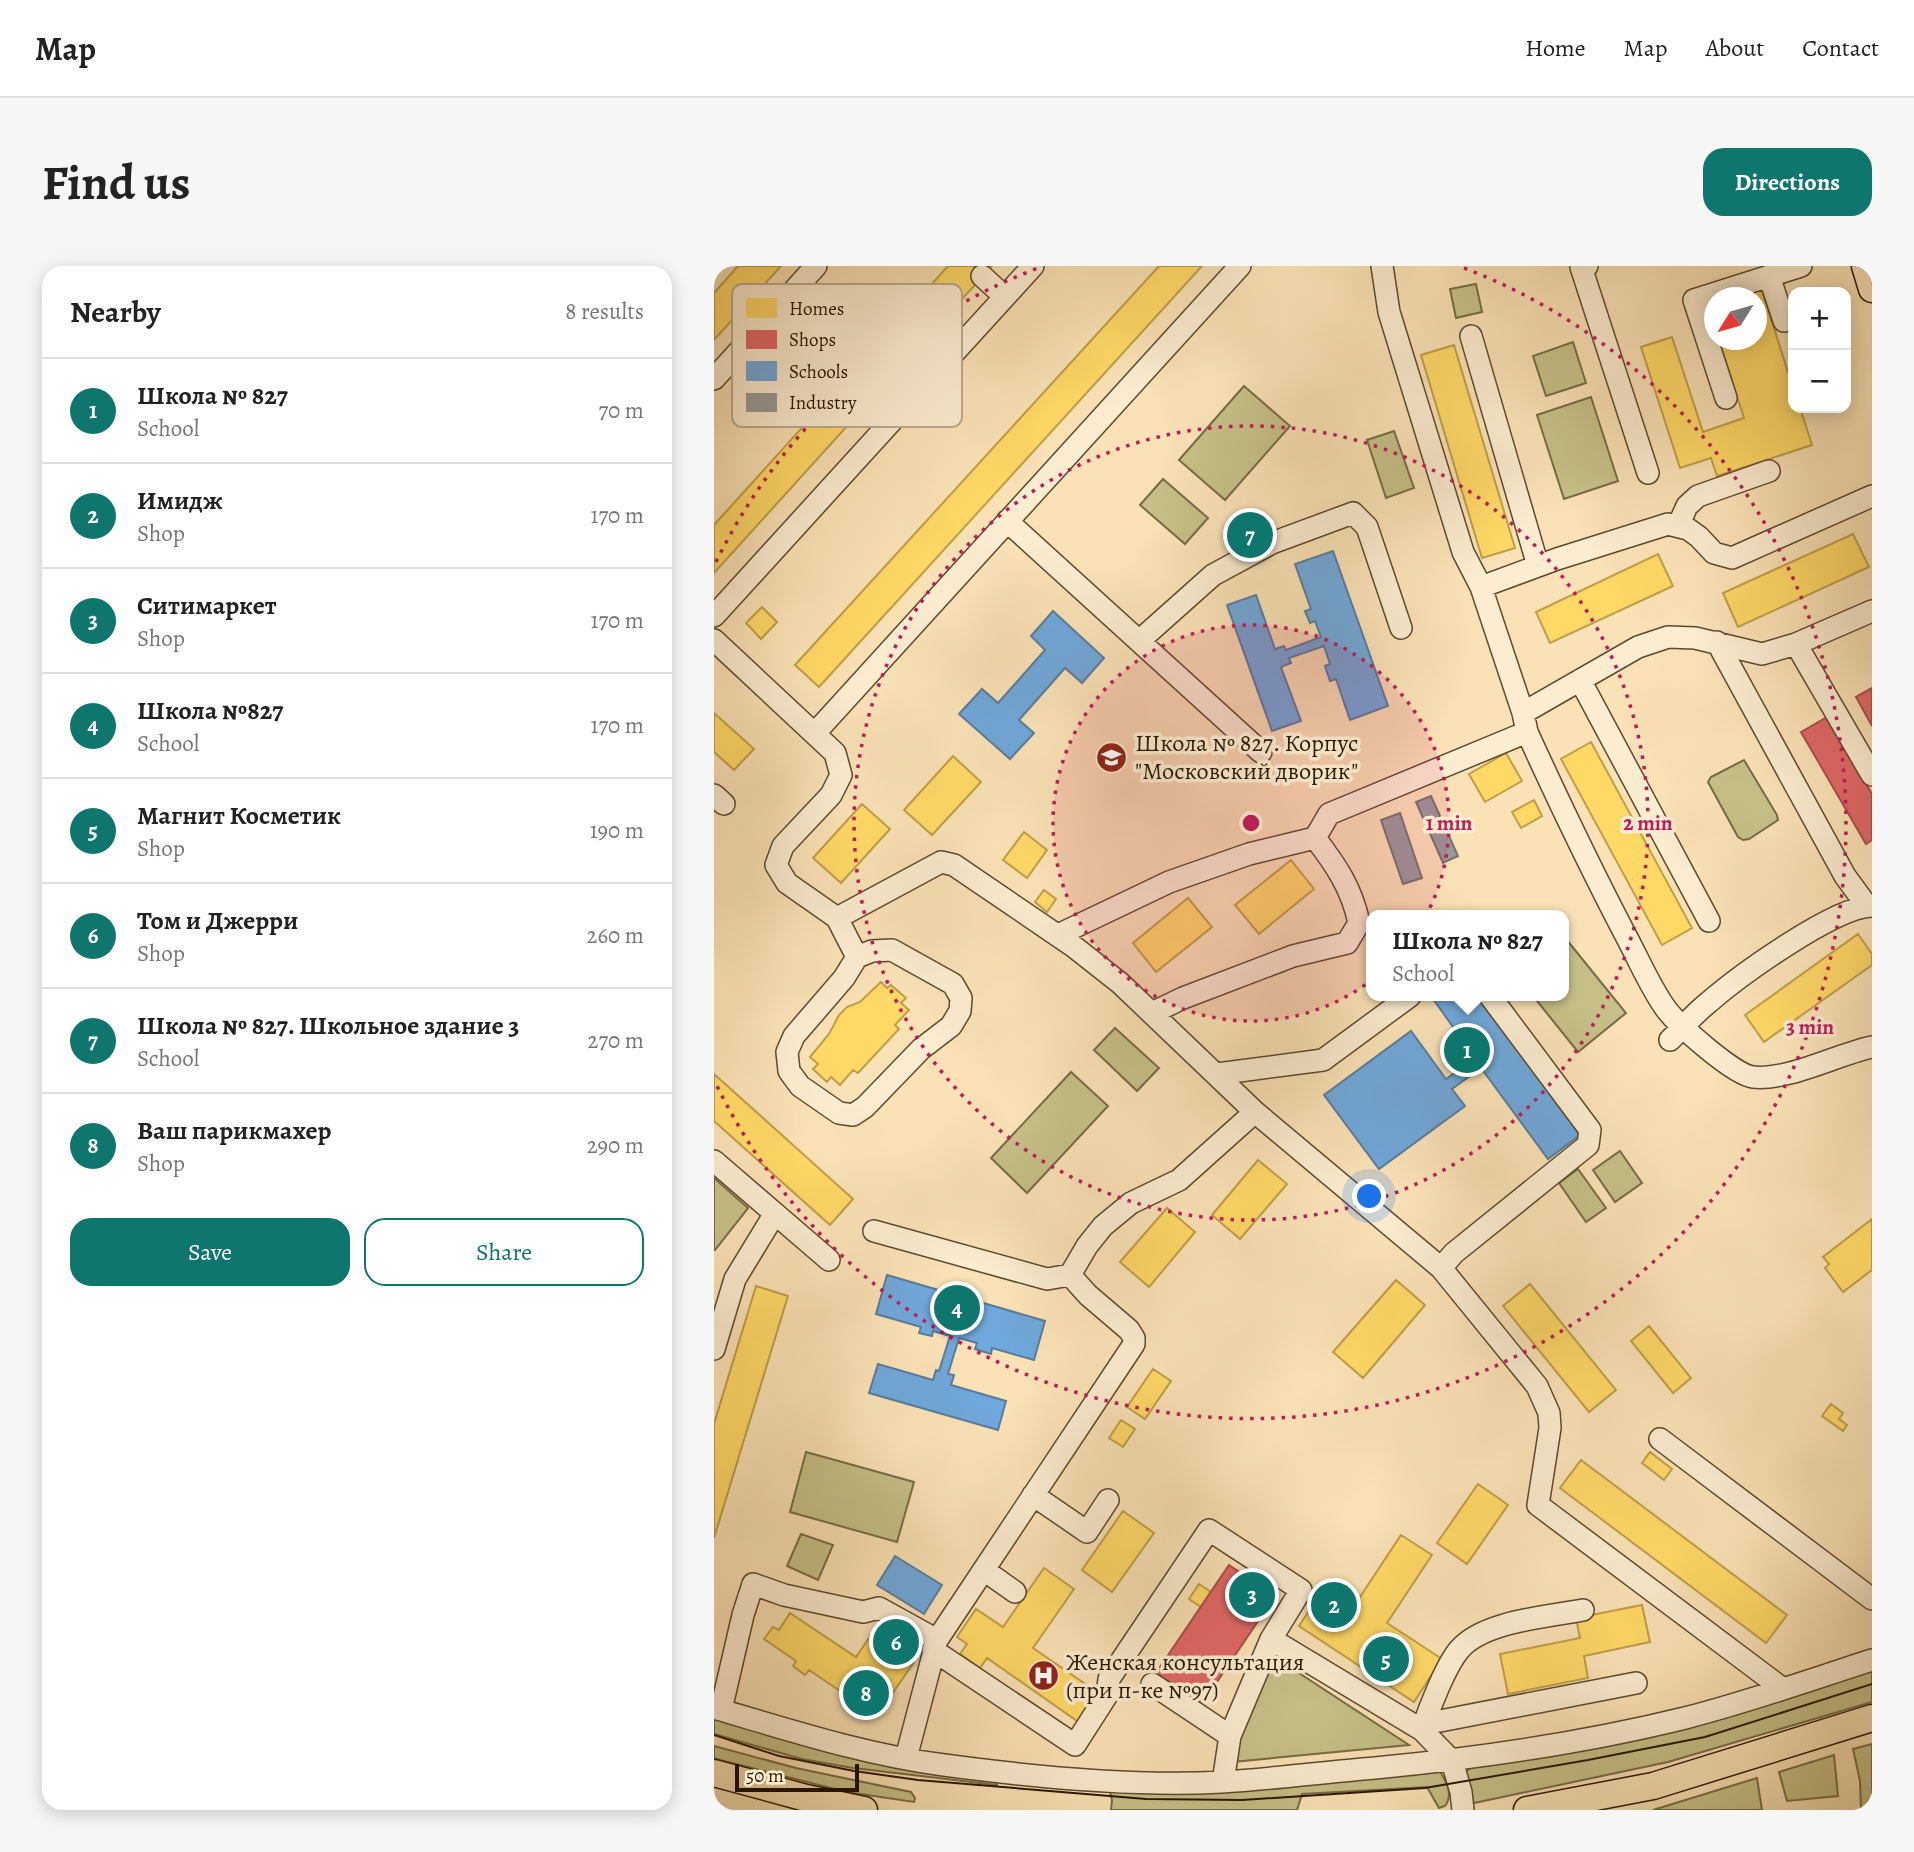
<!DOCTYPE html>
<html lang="en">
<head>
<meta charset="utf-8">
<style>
  body { margin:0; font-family:Alegreya,serif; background:#f6f6f6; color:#222 }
  .controls { position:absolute; right:21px; top:21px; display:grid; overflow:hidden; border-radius:14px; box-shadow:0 4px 18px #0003 }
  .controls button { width:63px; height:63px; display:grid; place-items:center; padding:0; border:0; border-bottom:2px solid #e0e0e0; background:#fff; color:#222; font:35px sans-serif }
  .compass { position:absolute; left:990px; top:21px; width:63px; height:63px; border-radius:50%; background:#fff; box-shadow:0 4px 18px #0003; rotate:233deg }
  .scale { position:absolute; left:21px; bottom:18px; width:124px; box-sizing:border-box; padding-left:7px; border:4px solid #281600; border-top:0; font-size:19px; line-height:24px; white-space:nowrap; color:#281600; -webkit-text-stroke:5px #fcecd0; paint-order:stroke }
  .you { position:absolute; left:656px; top:931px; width:24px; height:24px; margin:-18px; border:5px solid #fff; border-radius:50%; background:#1a73e8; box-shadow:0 0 0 10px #1a73e833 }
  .badge { display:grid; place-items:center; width:46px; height:46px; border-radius:50%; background:#0f766e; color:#fff; font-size:23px; font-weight:700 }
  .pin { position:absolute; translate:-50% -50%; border:4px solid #fff; box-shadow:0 2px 7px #0006 }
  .popup { position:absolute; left:652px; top:644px; width:203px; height:91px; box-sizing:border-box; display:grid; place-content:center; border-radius:14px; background:#fff; filter:drop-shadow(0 2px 5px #0005); font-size:23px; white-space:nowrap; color:#767676 }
  .popup b { font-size:26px; color:#222 }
  .popup::after { content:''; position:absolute; left:50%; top:100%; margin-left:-14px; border:14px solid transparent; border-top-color:#fff }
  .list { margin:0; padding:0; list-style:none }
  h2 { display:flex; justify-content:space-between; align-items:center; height:91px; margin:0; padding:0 28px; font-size:30px }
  h2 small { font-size:23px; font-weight:400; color:#767676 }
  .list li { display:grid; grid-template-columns:46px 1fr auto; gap:21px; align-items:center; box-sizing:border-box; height:105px; padding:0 28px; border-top:2px solid #e0e0e0 }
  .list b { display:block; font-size:26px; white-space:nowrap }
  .list p { margin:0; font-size:23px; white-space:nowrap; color:#767676 }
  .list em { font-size:23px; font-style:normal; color:#767676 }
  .actions { display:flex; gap:14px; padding:21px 28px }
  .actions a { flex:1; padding:16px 0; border:2px solid #0f766e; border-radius:21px; text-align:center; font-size:24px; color:#0f766e }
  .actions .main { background:#0f766e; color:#fff }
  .map { position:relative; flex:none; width:1158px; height:1544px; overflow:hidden; border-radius:21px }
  header { display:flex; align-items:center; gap:42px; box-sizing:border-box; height:98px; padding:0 35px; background:#fff; border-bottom:2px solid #e0e0e0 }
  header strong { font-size:33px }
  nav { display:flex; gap:38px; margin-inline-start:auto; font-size:24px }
  .intro { display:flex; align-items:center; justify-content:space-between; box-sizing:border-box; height:168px; padding:0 42px }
  h1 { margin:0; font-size:49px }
  .button { padding:18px 32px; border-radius:21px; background:#0f766e; color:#fff; font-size:24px; font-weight:700 }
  main { display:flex; gap:42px; padding:0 42px }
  aside { flex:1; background:#fff; border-radius:21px; box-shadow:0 4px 18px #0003 }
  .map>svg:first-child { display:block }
  .green { fill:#c6c088; stroke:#776b44; stroke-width:2 }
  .homes { fill:#ffd966; stroke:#be9e47; stroke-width:2 }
  .shops { fill:#e06666; stroke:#a94e47; stroke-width:2 }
  .schools { fill:#6fa8dc; stroke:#5a7c9a; stroke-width:2 }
  .industry { fill:#999; stroke:#77726b; stroke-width:2 }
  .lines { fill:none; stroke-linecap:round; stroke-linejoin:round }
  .minor-casing { stroke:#5c492e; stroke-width:24 }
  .major-casing { stroke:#281600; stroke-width:29 }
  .minor { stroke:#fcecd0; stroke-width:21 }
  .major { stroke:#fae2b6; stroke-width:26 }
  .tram { stroke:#281600; stroke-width:2 }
  .ring { fill:none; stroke:#c2185b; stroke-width:3.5; stroke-dasharray:3.5 7 }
  .labels { text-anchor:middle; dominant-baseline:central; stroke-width:7; stroke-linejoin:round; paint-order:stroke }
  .poi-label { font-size:24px; fill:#281600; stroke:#fcecd0; text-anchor:start }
  .key { fill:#fcecd0; stroke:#bcac92; stroke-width:2 }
  .key-label { font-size:19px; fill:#281600 }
  .centre { fill:#c2185b; stroke:#fcecd0; stroke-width:3.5 }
  .ring-label { font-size:21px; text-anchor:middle; font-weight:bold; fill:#c2185b; stroke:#fcecd0; stroke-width:7; stroke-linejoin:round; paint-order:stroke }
</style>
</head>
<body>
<header>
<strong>Map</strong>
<nav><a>Home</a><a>Map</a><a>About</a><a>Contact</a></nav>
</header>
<div class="intro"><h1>Find us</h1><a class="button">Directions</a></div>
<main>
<aside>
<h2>Nearby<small>8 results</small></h2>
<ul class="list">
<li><span class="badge">1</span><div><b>Школа № 827</b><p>School</p></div><em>70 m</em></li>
<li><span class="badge">2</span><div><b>Имидж</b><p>Shop</p></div><em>170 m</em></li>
<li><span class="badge">3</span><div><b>Ситимаркет</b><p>Shop</p></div><em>170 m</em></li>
<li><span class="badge">4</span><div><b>Школа №827</b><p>School</p></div><em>170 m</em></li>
<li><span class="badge">5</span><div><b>Магнит Косметик</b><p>Shop</p></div><em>190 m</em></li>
<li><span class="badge">6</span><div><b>Том и Джерри</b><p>Shop</p></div><em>260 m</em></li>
<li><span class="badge">7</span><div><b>Школа № 827. Школьное здание 3</b><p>School</p></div><em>270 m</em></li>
<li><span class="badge">8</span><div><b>Ваш парикмахер</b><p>Shop</p></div><em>290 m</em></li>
</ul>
<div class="actions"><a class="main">Save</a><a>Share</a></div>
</aside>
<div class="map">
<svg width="1158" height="1544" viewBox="0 0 1158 1544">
  <rect width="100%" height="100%" fill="#fae2b6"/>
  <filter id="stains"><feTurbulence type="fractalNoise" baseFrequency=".00286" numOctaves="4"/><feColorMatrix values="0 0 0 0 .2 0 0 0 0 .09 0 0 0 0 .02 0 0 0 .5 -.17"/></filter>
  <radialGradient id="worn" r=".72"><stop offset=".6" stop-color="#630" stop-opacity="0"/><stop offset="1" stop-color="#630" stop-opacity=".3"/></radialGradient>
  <path class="green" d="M762 18 768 46 742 52 736 23Z
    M859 76 872 117 832 130 819 90Z
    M530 120 576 160 511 234 465 194Z
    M877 131 904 215 850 233 823 149Z
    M680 165 700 222 672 232 653 174Z
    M449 213 494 252 471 278 426 239Z
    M1030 494 1063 549 1064 554 1035 573 1029 574 1024 571 994 516 997 511Z
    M852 673 912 747 864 786 819 730H849V675Z
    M401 762 445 802 423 825 380 784Z
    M357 806 394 840 313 927 277 892Z
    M906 885 928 917 901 936 879 904Z
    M864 903 892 942 872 956 845 917Z
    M0 912 34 942 1 984H0Z
    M92 1186 200 1216 183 1276 76 1246Z
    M87 1268 119 1279 104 1314 73 1300Z
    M556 1388 695 1479 518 1496 530 1452Z
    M1158 1398V1436L954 1496 760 1537C754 1527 751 1517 752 1505L757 1502Z
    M0 1451 283 1509V1519L139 1502 88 1493 0 1468Z
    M1158 1478V1544H1147L1146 1515 1139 1483Z
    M0 1480 82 1502 197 1526 201 1532 200 1536 133 1526 6 1494 0 1492Z
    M1120 1489 1124 1530 1073 1535 1065 1506Z
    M725 1504C732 1515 740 1528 731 1540L725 1542 713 1521 588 1528 583 1544H397L398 1534 395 1523Z
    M1043 1512 1048 1544H939Z"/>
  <path class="homes" d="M24 0H67L0 74V27Z
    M234 0H278L0 307V259Z
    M445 0H488L105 421 81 399Z
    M1047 21 1079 122V142H1086L1098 179 1003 210 997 192 966 202 927 81 958 71 989 166 1030 152 1005 74H1042V32H1014Z
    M740 79 801 282 768 292 707 89Z
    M1139 268 1155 301 1024 361 1009 327Z
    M944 288 959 320 836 377 822 346Z
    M48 341 63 356 47 373 32 357Z
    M0 447 40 483 20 504 0 486Z
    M877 476 978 662 948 679 847 493Z
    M792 487 808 515 771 536 755 508Z
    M239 490 267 516 218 569 190 544Z
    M820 534 828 550 807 562 798 546Z
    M148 538 176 563 127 617 99 592Z
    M310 566 333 584 313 612 289 594Z
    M577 594 600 623 545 668 521 639Z
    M330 624 342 633 333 646 321 636Z
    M474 632 498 661 442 706 419 677Z
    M1144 668 1158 688V699L1050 776 1031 749Z
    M167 716 173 722 177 719 192 732 187 737 195 744 181 759 185 763 144 807 139 804 126 819 117 811 113 816 99 803 104 798 96 791 115 768 125 749 133 741 146 736Z
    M0 808 139 933 116 959 0 855Z
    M544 894 573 918 526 973 498 949Z
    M453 942 481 966 435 1021 406 996Z
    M1158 953V1004L1129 1026 1111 1002 1115 998 1109 991Z
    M682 1014 711 1039 649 1112 619 1086Z
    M816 1018 902 1124 875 1146 789 1040Z
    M42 1020 74 1030 0 1272V1158Z
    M935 1060 977 1112 959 1127 917 1075Z
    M439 1103 457 1115 431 1153 413 1141Z
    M1117 1138 1129 1147 1125 1153 1133 1159 1129 1165 1108 1150Z
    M407 1154 421 1163 409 1181 395 1172Z
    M936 1186 958 1203 950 1214 928 1197Z
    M867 1194 1073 1349 1052 1377 846 1222Z
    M764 1218 794 1239 753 1298 723 1277Z
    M409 1245 440 1267 398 1326 368 1304Z
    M687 1269 718 1289 673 1357 728 1393 700 1436 585 1360 613 1318 642 1337Z
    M330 1302 360 1323 319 1382 386 1428 366 1457 273 1392 266 1402 246 1388 253 1378 243 1371 262 1343 289 1361Z
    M485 1318 497 1326 487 1341 475 1333Z
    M928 1339 936 1376 870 1390 874 1412 794 1428 786 1388 866 1372 862 1352Z
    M76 1347 142 1391 166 1356 193 1373 184 1386 200 1396 169 1441 141 1422 144 1419 135 1413 126 1425 95 1404 91 1409 79 1400 82 1395 50 1373 59 1361 65 1364Z"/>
  <path class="shops" d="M1158 422V460L1142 431Z
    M1113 451 1158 528V574L1152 578 1087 466Z
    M515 1299 561 1330 488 1438 442 1407Z"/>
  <path class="schools" d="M619 285 674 440 636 454 622 413 616 415 611 400 616 398 610 380 575 392 577 397 567 401 587 455 558 465 513 339 542 329 561 383 570 380 572 384 607 371 601 355 596 357 591 345 597 343 581 298Z
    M339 345 390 392 368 417 351 402 305 454 320 467 296 493 245 448 268 423 284 437 331 384 317 370Z
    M717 730H764L866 869 834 893 767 802 738 823 751 840 665 903 610 829 697 765 732 813 761 792Z
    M173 1009 331 1055 320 1094 278 1082 277 1088 261 1083 263 1077 245 1072 234 1108 240 1109 237 1119 292 1135 284 1164 155 1127 164 1098 219 1114 222 1104 225 1105 236 1070 219 1065 218 1070 205 1067 207 1061 162 1048Z
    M181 1290 228 1319 210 1348 163 1319Z"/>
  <path class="industry" d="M717 530 744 590 729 597 702 536Z
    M686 547 708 612 689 618 667 554Z"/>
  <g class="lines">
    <defs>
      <path id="minor" d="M668 0 675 46 749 286 767 321 809 447 813 466C844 534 876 601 911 668 924 692 936 721 952 743 964 759 1020 809 1039 811 1074 815 1124 788 1158 781
        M873 0 867 1 934 207
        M268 10 291 31
        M1055 10 1070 55
        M757 70 824 300
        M0 113 102 0
        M1012 132 980 34 1087 0
        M293 255 547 486
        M964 260 973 240 984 230 1055 205
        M767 321 843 293 954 258 974 263 985 271 1000 287 1018 292 1158 230
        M0 350 319 0
        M0 374 121 487 127 509 117 529 69 580 62 599 73 617 123 652 227 596 240 599 359 680 406 717 541 846 727 1002 823 1120 835 1147 836 1162 824 1239 1069 1423
        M425 375 499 309 558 277 639 247 653 261 687 362
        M1003 376 1131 610 1153 640
        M1082 378 1158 509
        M866 414 995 655
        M809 447 924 381 954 371 981 372 1048 388 1082 378 1158 345
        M101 467 526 0
        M0 529 10 538
        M123 652 143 691 130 712 80 770 73 786 75 805 86 820 125 847 139 849 151 841 207 783 237 760 246 745 247 732 239 718 178 684 158 685 143 691
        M344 669 455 616 535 588 601 572 615 548 813 466
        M438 747 469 732 579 690 633 677 645 657C638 623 622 599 601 572
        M956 774C969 761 981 747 995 736 1025 710 1120 641 1158 640
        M503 808 609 794 696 730
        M0 895 115 994
        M160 965 333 1013 356 1009
        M727 1002 740 987 874 879 876 864 776 730
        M0 1083 21 1013 60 949
        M946 1173 1158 1333
        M319 1229 373 1266 394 1234
        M270 1304 301 1326
        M219 1384 361 1479 393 1429 395 1413 495 1264 587 1324 557 1373
        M438 1418 516 1470
        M0 1442C75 1464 152 1489 230 1499 319 1511 418 1521 508 1516 559 1513 610 1506 661 1502 765 1492 870 1477 971 1452 1034 1436 1096 1414 1158 1394
        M7 1444 29 1349 39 1318 70 1329 149 1346 165 1342 223 1374
        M711 1455H726L922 1417
        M708 1464C715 1443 731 1401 745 1384 769 1355 833 1351 869 1344
        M192 1492 223 1374 420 1078V1072L415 1064 374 1029 356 1009 373 980 389 960 417 937 465 914 541 846
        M509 1516 516 1470 557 1373 708 1464 738 1495 747 1526 749 1544"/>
      <path id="major" d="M1151 0 1158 23
        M0 1507 92 1532 150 1544
        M813 1544 939 1520 1158 1452"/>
    </defs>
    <use href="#minor" class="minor-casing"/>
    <use href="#major" class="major-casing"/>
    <use href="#minor" class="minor"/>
    <use href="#major" class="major"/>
    <path class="tram" d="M0 1469 65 1490 140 1505 204 1514 432 1533 528 1534 711 1522 874 1494 991 1471 1158 1418"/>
  </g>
  <circle cx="537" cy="557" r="198" fill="#c2185b" fill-opacity=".12"/>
  <g class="ring">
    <circle cx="537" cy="557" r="198"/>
    <circle cx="537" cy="557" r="397"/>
    <path d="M2 296A595 595 0 0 1 324 2M750 2A595 595 0 1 1 2 818"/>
  </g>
  <defs>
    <symbol id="school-disc" viewBox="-11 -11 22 22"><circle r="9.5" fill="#8f2418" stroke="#fcecd0"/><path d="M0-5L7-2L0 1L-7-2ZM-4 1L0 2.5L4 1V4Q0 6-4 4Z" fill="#fff"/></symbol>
    <symbol id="hospital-disc" viewBox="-11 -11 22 22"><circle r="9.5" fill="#8f2418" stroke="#fcecd0"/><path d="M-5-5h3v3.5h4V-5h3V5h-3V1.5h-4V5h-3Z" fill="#fff"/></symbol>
  </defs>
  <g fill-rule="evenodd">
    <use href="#school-disc" x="380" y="474" width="35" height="35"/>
    <use href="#hospital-disc" x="312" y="1392" width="35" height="35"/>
  </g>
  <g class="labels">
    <g class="poi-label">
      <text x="421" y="477">Школа № 827. Корпус<tspan x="421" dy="28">"Московский дворик"</tspan></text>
      <text x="352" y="1396">Женская консультация<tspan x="352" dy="28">(при п-ке №97)</tspan></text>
    </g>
  </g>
  <rect x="18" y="18" width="230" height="143" rx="10" class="key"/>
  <rect x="32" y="32" width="31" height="20" fill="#ffd966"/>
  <rect x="32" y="64" width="31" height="19" fill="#e06666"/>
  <rect x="32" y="95" width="31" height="20" fill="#6fa8dc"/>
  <rect x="32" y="127" width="31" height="19" fill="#999"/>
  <g class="key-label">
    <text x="75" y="49">Homes</text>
    <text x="75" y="80">Shops</text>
    <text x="75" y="112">Schools</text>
    <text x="75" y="143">Industry</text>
  </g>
  <circle cx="537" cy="557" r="10" class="centre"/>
  <g class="ring-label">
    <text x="735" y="564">1 min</text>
    <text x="934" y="564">2 min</text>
    <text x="1096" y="768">3 min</text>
  </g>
  <rect width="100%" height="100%" filter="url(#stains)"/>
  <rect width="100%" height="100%" fill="url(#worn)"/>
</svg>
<div class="controls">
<button>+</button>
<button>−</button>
</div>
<svg class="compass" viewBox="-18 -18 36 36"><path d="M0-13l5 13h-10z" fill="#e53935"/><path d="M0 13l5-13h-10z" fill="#767676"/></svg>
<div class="scale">50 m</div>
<div class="you"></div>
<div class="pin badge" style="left:753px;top:784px">1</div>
<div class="popup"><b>Школа № 827</b>School</div>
<div class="pin badge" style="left:620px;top:1339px">2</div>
<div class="pin badge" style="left:538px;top:1329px">3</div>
<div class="pin badge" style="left:243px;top:1042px">4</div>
<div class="pin badge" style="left:672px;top:1393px">5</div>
<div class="pin badge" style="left:182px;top:1376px">6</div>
<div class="pin badge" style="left:536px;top:269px">7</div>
<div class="pin badge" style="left:152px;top:1427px">8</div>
</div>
</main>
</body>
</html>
